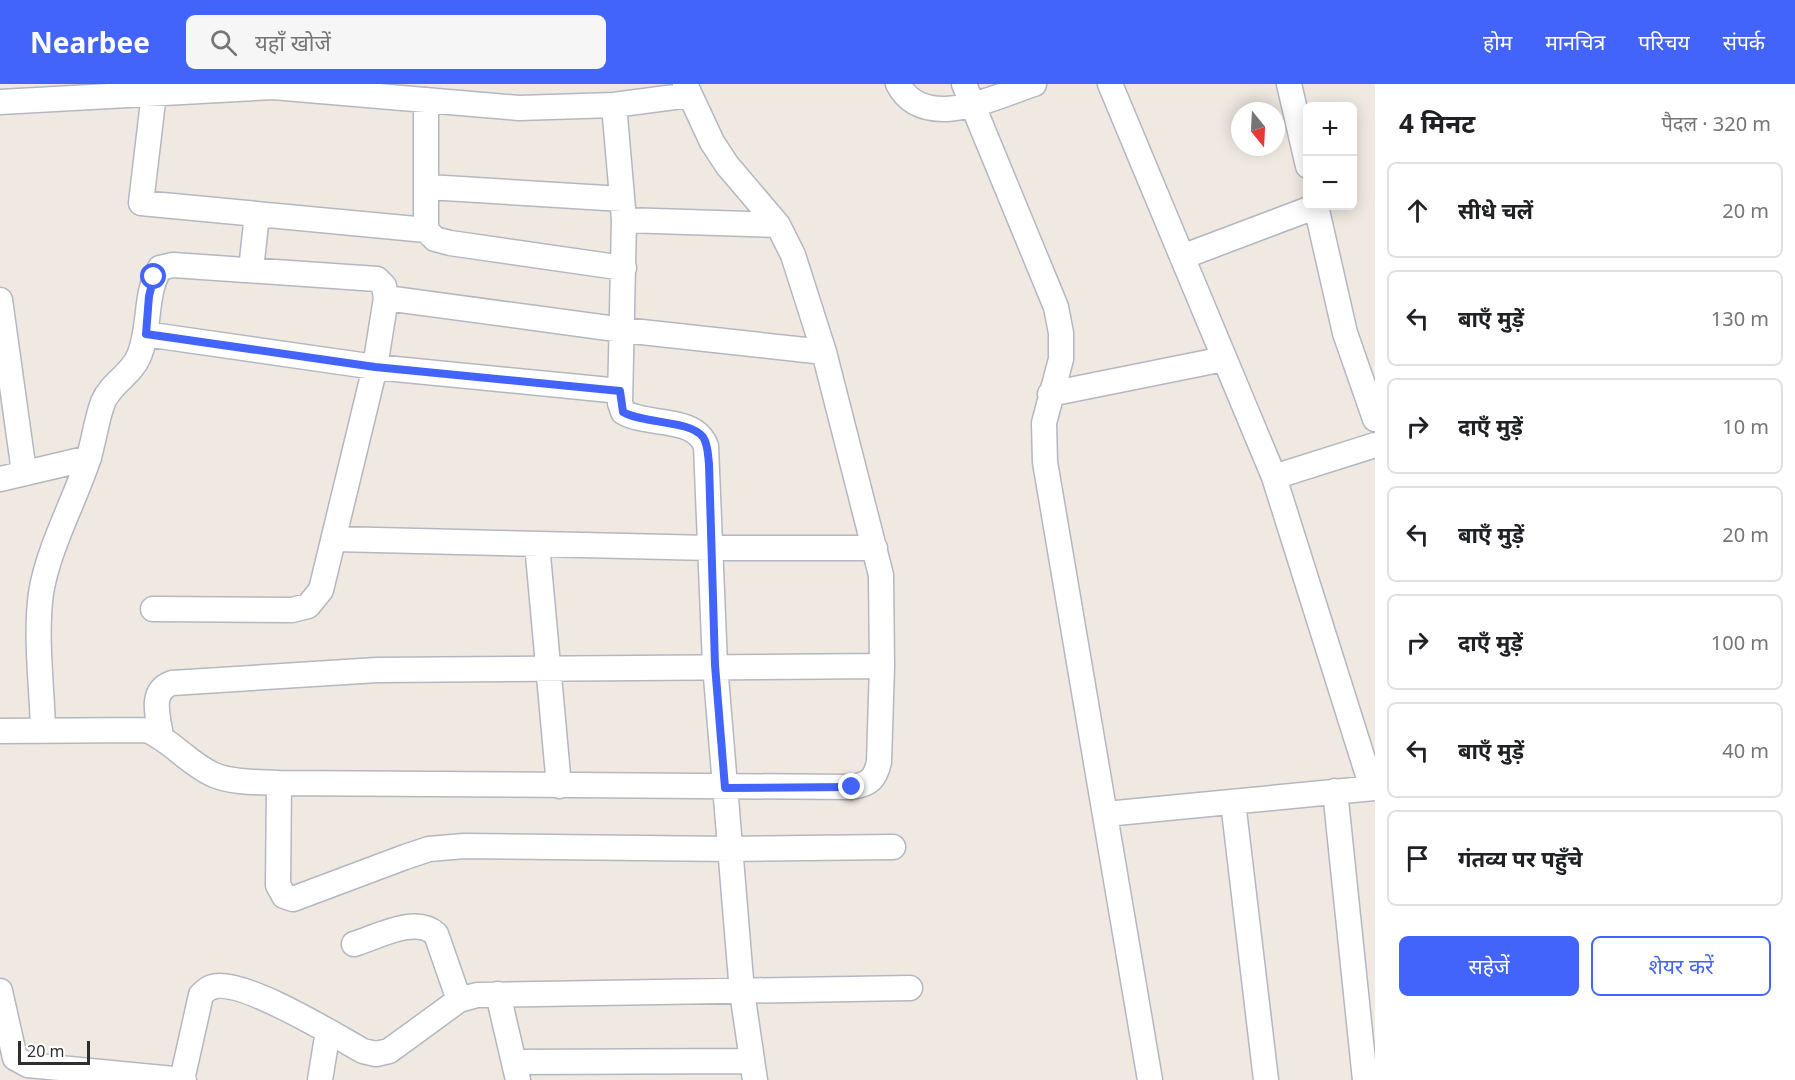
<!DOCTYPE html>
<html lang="hi">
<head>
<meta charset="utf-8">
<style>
  body { margin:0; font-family:"Noto Sans","Noto Sans Devanagari",sans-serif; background:#f6f6f6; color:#202124 }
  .controls { position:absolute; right:18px; top:18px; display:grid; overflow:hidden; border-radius:9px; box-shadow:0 3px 15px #0003 }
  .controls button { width:54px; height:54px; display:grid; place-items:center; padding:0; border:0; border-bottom:2px solid #e0e0e0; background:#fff; color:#202124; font:30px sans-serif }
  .compass { position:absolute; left:1231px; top:18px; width:54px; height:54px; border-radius:50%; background:#fff; box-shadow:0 3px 15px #0003; rotate:162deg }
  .scale { position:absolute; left:18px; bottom:15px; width:72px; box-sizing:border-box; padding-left:6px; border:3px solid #2e2e2e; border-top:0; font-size:16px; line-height:21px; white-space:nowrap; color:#2e2e2e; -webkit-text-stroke:4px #fff; paint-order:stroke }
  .stop { position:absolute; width:18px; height:18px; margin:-14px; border:4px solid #4264fb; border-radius:50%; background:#fff }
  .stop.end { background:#4264fb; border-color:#fff; box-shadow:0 2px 6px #0008 }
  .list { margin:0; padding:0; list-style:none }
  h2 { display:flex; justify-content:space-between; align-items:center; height:78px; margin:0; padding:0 24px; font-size:26px }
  h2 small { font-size:20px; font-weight:400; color:#757577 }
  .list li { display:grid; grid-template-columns:39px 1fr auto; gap:18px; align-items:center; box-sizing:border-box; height:96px; margin:0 12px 12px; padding:0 12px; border:2px solid #e0e0e0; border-radius:9px }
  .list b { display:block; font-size:22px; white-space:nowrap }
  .list em { font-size:20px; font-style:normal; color:#757577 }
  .actions { display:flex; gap:12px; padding:18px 24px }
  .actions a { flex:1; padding:14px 0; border:2px solid #4264fb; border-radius:9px; text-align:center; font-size:21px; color:#4264fb }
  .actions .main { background:#4264fb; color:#fff }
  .icon { flex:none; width:33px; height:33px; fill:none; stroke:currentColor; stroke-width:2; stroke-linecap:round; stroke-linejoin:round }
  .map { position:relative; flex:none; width:1375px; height:996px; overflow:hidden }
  header { display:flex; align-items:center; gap:36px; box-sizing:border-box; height:84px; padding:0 30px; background:#4264fb; color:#fff }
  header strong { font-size:28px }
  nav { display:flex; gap:33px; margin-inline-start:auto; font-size:21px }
  .search { width:420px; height:54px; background:#f6f6f6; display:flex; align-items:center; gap:15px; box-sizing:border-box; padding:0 21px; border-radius:9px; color:#757577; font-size:22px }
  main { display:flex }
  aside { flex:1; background:#fff }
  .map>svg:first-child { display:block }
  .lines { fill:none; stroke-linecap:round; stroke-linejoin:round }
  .minor-casing { stroke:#b4b7c1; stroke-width:27 }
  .minor { stroke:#fff; stroke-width:24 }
  .route { stroke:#4264fb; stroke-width:8 }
</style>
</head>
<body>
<header>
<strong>Nearbee</strong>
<div class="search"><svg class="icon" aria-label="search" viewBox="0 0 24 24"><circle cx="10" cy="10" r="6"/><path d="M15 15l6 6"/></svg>यहाँ खोजें</div>
<nav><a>होम</a><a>मानचित्र</a><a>परिचय</a><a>संपर्क</a></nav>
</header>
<main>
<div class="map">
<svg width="1375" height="996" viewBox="0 0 1375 996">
  <rect width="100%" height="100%" fill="#efe9e1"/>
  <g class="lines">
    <defs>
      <path id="minor" d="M898 0C924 49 994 13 1034 0
        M964 0 1056 223 1061 249V275L1044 339 1045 378 1150 996
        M1110 0 1274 393 1372 704
        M1289 0 1308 82
        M154 9 141 119 426 146
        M426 16V146L435 155 450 159 624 184
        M0 18 273 3 519 24 614 21 689 11
        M614 21 624 136 620 319 623 328C649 343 694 331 706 362L715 581 742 908 755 996
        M428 103 622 115
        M1316 122 1345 249 1375 335
        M624 136 778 141
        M1182 173 1317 122
        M251 185 257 131
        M386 214 623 246 824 268
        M0 216 24 388
        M145 250 375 283 620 307
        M1050 310 1224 275
        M1274 393 1375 361
        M0 395 89 374
        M335 455 710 464H875
        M537 460 559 702
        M43 646C42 602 35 553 41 509 48 465 74 418 88 376 94 357 96 337 103 318 111 299 131 291 139 272 151 243 144 211 160 184L173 181 377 195 384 202 386 214 375 283 321 506 308 522 292 526 153 525
        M0 647 147 646C172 657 189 680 214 691 234 699 259 698 279 699L852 703C870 700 875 695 879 678L882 582 881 491 824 268 793 171 778 141 727 81 712 58 685 0
        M161 652C158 632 149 607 172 599L377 586 882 582
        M279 699 278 801 284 812 293 815 405 773 429 765 464 762 730 765 893 763
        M1335 707 1365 996
        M1233 718 1266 996
        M1106 730 1375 704
        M354 860C377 853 416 831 436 850L459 916
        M0 907 15 974 28 981 184 996
        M498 910 518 996
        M514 978 752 977
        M182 996 201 911C204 908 208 904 212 903 241 893 336 952 363 967L376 970 389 967 459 916 477 911 910 904
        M320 996 328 947"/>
    </defs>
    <use href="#minor" class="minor-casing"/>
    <use href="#minor" class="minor"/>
  </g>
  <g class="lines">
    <path class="route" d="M154 193 149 212 146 250 375 283 620 307 623 328C644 340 690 336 703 353 708 360 708 371 709 380L715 581 725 704 852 703"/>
  </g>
</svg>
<div class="controls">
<button>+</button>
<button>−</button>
</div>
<svg class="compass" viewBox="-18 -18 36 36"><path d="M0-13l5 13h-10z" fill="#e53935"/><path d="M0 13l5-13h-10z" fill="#757577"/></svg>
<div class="scale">20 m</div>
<div class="stop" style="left:154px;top:193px"></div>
<div class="stop end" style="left:852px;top:703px"></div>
</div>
<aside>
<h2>4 मिनट<small>पैदल · 320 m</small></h2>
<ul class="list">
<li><svg class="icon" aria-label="ahead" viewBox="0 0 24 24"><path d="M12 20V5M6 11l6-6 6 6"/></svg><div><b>सीधे चलें</b></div><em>20 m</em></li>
<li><svg class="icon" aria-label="left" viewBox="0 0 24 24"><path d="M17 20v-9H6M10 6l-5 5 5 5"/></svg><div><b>बाएँ मुड़ें</b></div><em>130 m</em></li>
<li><svg class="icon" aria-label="right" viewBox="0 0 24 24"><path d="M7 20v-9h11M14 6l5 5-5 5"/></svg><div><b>दाएँ मुड़ें</b></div><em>10 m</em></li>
<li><svg class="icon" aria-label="left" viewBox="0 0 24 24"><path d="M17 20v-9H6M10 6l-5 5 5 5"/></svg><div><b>बाएँ मुड़ें</b></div><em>20 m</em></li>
<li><svg class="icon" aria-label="right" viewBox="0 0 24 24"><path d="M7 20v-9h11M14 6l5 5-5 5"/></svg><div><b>दाएँ मुड़ें</b></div><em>100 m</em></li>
<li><svg class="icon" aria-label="left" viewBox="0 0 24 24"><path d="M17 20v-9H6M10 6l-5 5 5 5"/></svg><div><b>बाएँ मुड़ें</b></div><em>40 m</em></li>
<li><svg class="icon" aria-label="arrive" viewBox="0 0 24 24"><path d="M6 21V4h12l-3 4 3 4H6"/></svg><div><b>गंतव्य पर पहुँचे</b></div></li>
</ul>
<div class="actions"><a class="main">सहेजें</a><a>शेयर करें</a></div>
</aside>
</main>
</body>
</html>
